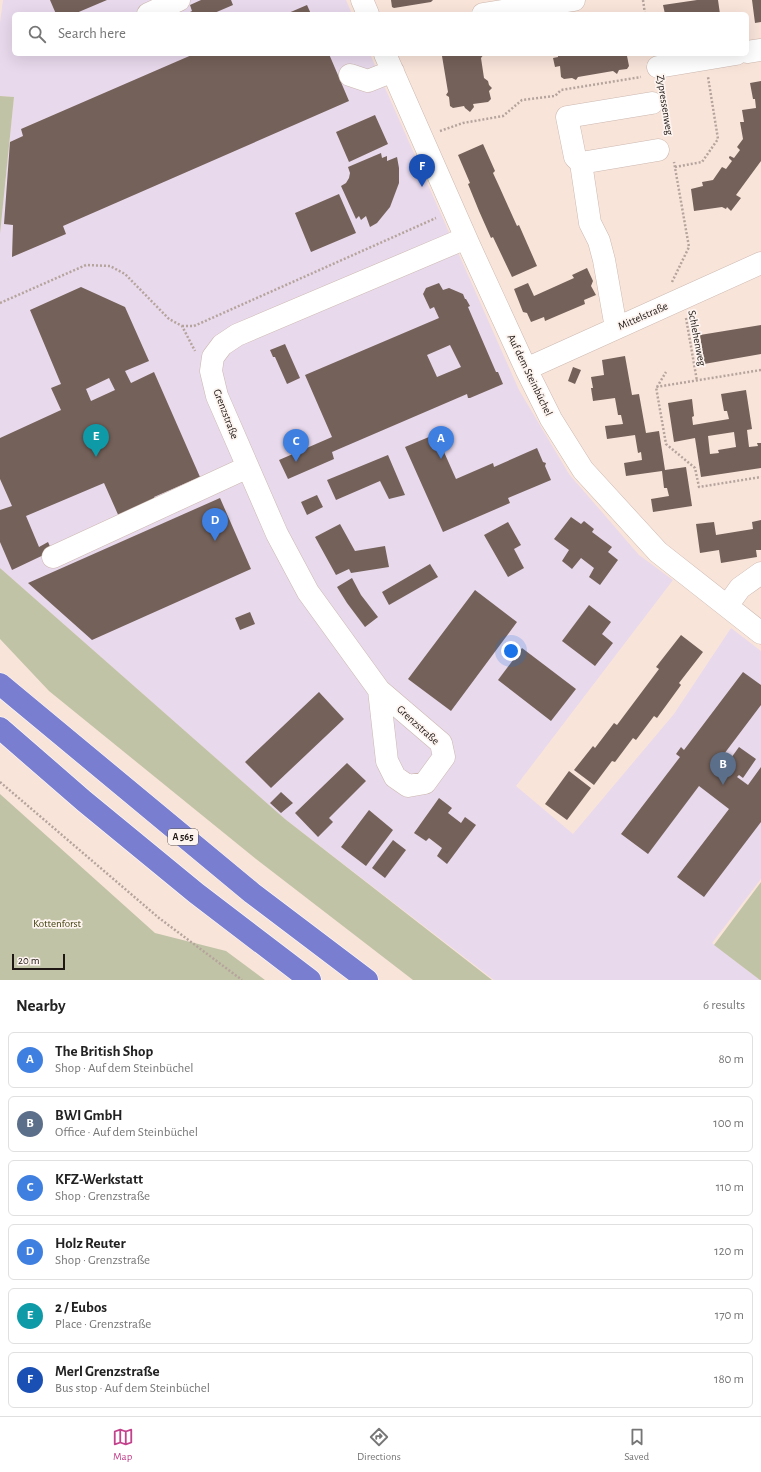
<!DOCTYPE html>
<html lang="en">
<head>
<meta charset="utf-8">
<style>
  body { margin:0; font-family:"Alegreya Sans",sans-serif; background:#f2f2f2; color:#222 }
  .scale { position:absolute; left:12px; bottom:10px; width:53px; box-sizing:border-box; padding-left:4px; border:2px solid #1e1713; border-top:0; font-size:11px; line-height:14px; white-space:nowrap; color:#1e1713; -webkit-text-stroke:3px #fdf4f0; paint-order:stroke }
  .you { position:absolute; left:511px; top:651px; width:14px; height:14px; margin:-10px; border:3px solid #fff; border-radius:50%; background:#1a73e8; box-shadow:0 0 0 6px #1a73e833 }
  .badge { display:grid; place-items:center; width:26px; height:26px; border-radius:50%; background:#c3428c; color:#fff; font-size:13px; font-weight:700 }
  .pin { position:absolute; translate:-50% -33px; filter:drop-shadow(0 1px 2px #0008) }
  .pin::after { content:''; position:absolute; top:21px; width:14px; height:12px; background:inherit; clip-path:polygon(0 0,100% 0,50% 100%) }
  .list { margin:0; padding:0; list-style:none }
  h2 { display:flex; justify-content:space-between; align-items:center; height:52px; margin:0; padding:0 16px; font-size:17px }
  h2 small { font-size:13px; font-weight:400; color:#767676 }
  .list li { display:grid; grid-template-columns:26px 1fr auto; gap:12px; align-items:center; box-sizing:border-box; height:56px; margin:0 8px 8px; padding:0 8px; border:1px solid #e0e0e0; border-radius:6px }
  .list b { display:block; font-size:15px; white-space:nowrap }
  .list p { margin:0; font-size:13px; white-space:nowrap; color:#767676 }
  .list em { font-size:13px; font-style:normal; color:#767676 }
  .icon { flex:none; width:22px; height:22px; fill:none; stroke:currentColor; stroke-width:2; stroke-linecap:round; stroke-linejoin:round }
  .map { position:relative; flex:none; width:761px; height:980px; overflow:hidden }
  .search { position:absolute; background:#fff; box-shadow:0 4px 16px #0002; left:12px; right:12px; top:12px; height:44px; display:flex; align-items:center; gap:10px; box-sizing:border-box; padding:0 14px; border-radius:6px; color:#767676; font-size:15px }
  .sheet { height:436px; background:#fff }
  nav { display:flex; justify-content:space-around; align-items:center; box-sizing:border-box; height:56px; border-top:1px solid #e0e0e0; background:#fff; font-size:11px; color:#767676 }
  nav a { display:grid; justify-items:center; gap:2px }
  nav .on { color:#c3428c }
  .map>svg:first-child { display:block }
  .commercial { fill:#e8d9ec }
  .green { fill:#c1c3a6 }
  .building { fill:#746159; fill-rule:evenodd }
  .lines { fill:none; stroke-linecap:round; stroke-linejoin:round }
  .minor-casing { stroke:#ccb8af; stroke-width:23 }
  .highway-casing { stroke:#fff; stroke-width:23 }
  .path { stroke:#b5a49c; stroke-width:2.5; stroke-dasharray:2 2; stroke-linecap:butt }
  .minor { stroke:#fff; stroke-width:22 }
  .highway { stroke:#797ed0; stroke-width:22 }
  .labels { text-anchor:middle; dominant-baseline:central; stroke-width:3.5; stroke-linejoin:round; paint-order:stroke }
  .shield { fill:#fdf4f0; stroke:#615955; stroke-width:1 }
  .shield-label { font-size:10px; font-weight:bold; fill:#1e1713 }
  .street-label { font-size:11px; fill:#1e1713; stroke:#fdf4f0 }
  .park-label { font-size:11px; fill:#3e3e0a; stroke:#fdf4f0 }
</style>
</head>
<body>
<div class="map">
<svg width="761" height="980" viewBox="0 0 761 980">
  <rect width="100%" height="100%" fill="#f9e4da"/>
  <path class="commercial" d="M3 0H346L352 14H14V54H370L519 390 569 474 639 555 673 580 516 786 573 834 674 714 731 628 761 651V879L712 943 760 980H494L285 819 0 568V234L14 97 0 96V23Z"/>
  <path class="green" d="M0 96 14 97 0 234Z
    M0 568 285 819 492 980H413L256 859 49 691 0 639Z
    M0 794 155 933 226 951 265 980H0Z
    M761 882V980H760L714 945Z"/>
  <path class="building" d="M50 0H107L74 14H56Z
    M201 0H231L233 5 212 14H188V13L192 11 190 5Z
    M391 0H433L431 2 394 8 392 7Z
    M697 0H718L720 14H665L663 5Z
    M752 0H761V22L755 23Z
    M307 5 311 14H286Z
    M194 54H329L349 101 63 226 66 234 12 257 13 225 4 224 10 142 23 136 21 129Z
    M440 54H484L481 58 484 78 488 81 489 85 492 88 489 91 491 99 488 102 473 104 474 107 470 112 465 108 464 106 453 108 450 106 449 97 446 95 448 92 442 56Z
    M558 54H632V55L627 56 629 66 627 69 619 70 617 74 613 71 578 77 576 80 572 78 564 79 561 77 560 66 555 67 553 58 558 57Z
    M761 81V161L736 195 741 198 731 211 727 207 726 209 722 207 694 211 691 189 703 186 702 182 713 180 722 167 726 169 732 161 729 158V157L730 156 734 158 740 150 737 147 743 139 740 122H744L742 110 756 108 755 99H753L750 83Z
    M375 115 388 144 349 162 336 132Z
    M483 144 495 171 493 173 499 186 517 226 519 225 537 266 512 277 493 237 491 238 479 211 468 184 470 183 458 155Z
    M381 153 382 158 387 156V161L397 157 399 168V183L390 207 377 223 370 227 366 216 361 220 359 216 356 219 341 186 346 183 349 178 350 173 348 167Z
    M339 194 356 233 311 252 295 213Z
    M587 268 593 281 591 286 596 295 584 300 585 304 559 315 545 321 544 317 531 322 527 313 523 312 514 289 528 283 534 296 574 278 572 275Z
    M439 283 443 290 449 288 463 294 465 299H466L470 306 468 307 496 372H498L503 384 470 398H468L467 394 332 452 334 459 288 479 279 460 332 437 305 375 439 318 434 307 430 309 423 294 426 288ZM450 345 461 367 437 377 427 355Z
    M81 287 125 307 149 361 125 371 131 383 154 372 200 477 154 497 157 503 120 519 104 483 26 516 39 547 48 542 52 551 12 570 0 542V510L12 506 0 479V438L61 410 51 388 61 384 30 310ZM109 378 115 390 91 401 86 389Z
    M761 325V354L704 364 700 335Z
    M285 344 300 378 287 384 275 357H273L270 350Z
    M625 356 632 395 639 394 646 433 659 431 665 470 686 467 692 506 653 512 651 499 669 496 667 488H664L662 471 626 476 624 463 642 460 641 452 638 453 635 435 607 439 605 426 623 424 621 415H618L615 398 593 401 591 388H593L591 377 604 375 602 360Z
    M573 367 581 370 575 384 568 381Z
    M746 390 752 429 747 430 749 447 758 446 757 443H761V468L701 477 695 438 674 442 668 403 692 399 694 416 692 417 693 425 729 419 727 411H724L721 394ZM734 432 736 447 718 450 719 453 710 454 708 436Z
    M436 434 456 479 493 463 494 467 537 448 543 462 546 463 545 466 551 480 508 498 510 503 443 532 405 447Z
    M388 455 405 495 389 499 380 481 336 500 327 480Z
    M317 495 323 507 307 515 301 502Z
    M220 498 251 569 92 640 28 583Z
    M571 517 581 524 584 521 594 529 592 532 612 547 608 552 618 560 600 585 589 577 594 568 581 558 572 569 562 561 569 550 554 539Z
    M761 520V550H756L757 557 721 563 719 550 700 553 696 524 714 522 716 535 753 529 752 522Z
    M508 522 521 545 514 549 524 568 508 577 484 535Z
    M340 524 355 551 385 546 389 567 351 573 349 569 336 575 315 537Z
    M430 564 438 577 389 605 382 592Z
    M352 578 361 595 378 617 365 627 347 603 337 587Z
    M475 590 517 622 451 711 408 679Z
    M589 605 611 622 602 634 613 643 595 666 562 641Z
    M250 612 255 624 240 630 235 618Z
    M681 635 703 652 679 683 681 685 657 718 654 716 636 740 633 738 615 762 612 761 594 785 574 770 593 746 595 748 614 723 617 725 659 669 656 667Z
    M522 648 576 689 551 721 498 680Z
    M743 672 761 685V705L718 762 728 770 729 767 726 765 739 747 756 759 743 778 739 775 737 777 748 785 761 767V822L704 897 677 877 729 809 699 786 648 854 621 834 680 757 676 754 681 747 684 750Z
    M319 692 344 719 271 788 245 762Z
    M347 763 366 781 329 818 333 822 318 837 295 813Z
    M569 771 591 788 567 820 545 804Z
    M281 792 293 803 281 813 270 803Z
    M439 798 452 808 448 813 461 823 465 817 476 825 447 864 437 856 442 848 429 838 426 841 414 833Z
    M369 810 393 830 366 866 341 847Z
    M393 840 406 850 385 878 372 868Z"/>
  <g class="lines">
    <defs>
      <path id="minor" d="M362 0 368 14
        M148 14 179 0
        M483 14 574 0
        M747 52 761 50
        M385 54 469 245 526 369 551 419 583 470 658 552 761 633
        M658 67 736 54
        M350 75 368 81 393 71
        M581 163 658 150
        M616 328 604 260 599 241 590 223 581 163 575 157 567 117 652 103
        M526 369 761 263
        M53 557 248 467
        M727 606 740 588 761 573
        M379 690 441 743 444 757 425 783 408 786 395 777 387 761 379 690 308 592 277 534 217 396 211 371 213 357 222 345 237 335 466 238"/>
      <path id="highway" d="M0 684 252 893 367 980
        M0 728 84 801 196 893 310 980"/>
    </defs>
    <use href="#minor" class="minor-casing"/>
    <use href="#highway" class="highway-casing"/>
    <path class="path" d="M643 0 645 14
      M666 117 669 133
      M440 131 463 123 503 116 522 100 555 96 561 90 641 77
      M675 167 702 162 718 139 708 77
      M672 282 689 247 674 162
      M0 303 86 265 110 266 125 274 169 319 182 326 195 351
      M686 318 697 381
      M182 326H194L436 218
      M761 370 656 387 666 444 695 468 699 487 761 477
      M657 387 666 372
      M0 782 159 918 242 980"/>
    <use href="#minor" class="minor"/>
    <use href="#highway" class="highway"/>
  </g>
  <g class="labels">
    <rect class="shield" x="168" y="829" width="30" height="16" rx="3"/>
    <g class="shield-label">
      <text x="183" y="837">A 565</text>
    </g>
    <g class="street-label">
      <text transform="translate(665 105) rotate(81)">Zypressenweg</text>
      <text transform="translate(643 316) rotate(-24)">Mittelstraße</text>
      <text transform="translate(697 338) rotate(79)">Schlehenweg</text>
      <text transform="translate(530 375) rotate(64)">Auf dem Steinbüchel</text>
      <text transform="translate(226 414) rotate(69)">Grenzstraße</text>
      <text transform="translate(418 725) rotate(42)">Grenzstraße</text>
    </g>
    <g class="park-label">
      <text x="57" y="923">Kottenforst</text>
    </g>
  </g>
</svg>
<div class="scale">20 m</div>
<div class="you"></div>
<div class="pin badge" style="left:441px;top:459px;background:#3f7fe0">A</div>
<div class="pin badge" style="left:723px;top:785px;background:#5c6f8a">B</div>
<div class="pin badge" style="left:296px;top:462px;background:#3f7fe0">C</div>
<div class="pin badge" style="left:215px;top:541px;background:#3f7fe0">D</div>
<div class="pin badge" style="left:96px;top:457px;background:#0f9aa8">E</div>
<div class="pin badge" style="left:422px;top:187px;background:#1a4fb4">F</div>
<div class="search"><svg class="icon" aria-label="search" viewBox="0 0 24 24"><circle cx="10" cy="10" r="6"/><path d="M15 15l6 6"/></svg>Search here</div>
</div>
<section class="sheet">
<h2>Nearby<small>6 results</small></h2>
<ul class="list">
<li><span class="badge" style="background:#3f7fe0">A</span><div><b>The British Shop</b><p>Shop · Auf dem Steinbüchel</p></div><em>80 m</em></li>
<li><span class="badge" style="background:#5c6f8a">B</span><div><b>BWI GmbH</b><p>Office · Auf dem Steinbüchel</p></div><em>100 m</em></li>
<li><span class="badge" style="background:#3f7fe0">C</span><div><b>KFZ-Werkstatt</b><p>Shop · Grenzstraße</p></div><em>110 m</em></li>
<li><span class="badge" style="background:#3f7fe0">D</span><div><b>Holz Reuter</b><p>Shop · Grenzstraße</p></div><em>120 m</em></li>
<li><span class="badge" style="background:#0f9aa8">E</span><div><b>2 / Eubos</b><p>Place · Grenzstraße</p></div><em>170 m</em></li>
<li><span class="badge" style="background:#1a4fb4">F</span><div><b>Merl Grenzstraße</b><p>Bus stop · Auf dem Steinbüchel</p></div><em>180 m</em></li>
</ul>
</section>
<nav>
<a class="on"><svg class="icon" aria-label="map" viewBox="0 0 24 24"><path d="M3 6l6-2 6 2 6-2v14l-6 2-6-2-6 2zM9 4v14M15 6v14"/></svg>Map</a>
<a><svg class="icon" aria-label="directions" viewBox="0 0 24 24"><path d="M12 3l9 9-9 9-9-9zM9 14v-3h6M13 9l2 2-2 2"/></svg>Directions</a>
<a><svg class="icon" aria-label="saved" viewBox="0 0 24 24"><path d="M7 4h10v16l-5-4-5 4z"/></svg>Saved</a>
</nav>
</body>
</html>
